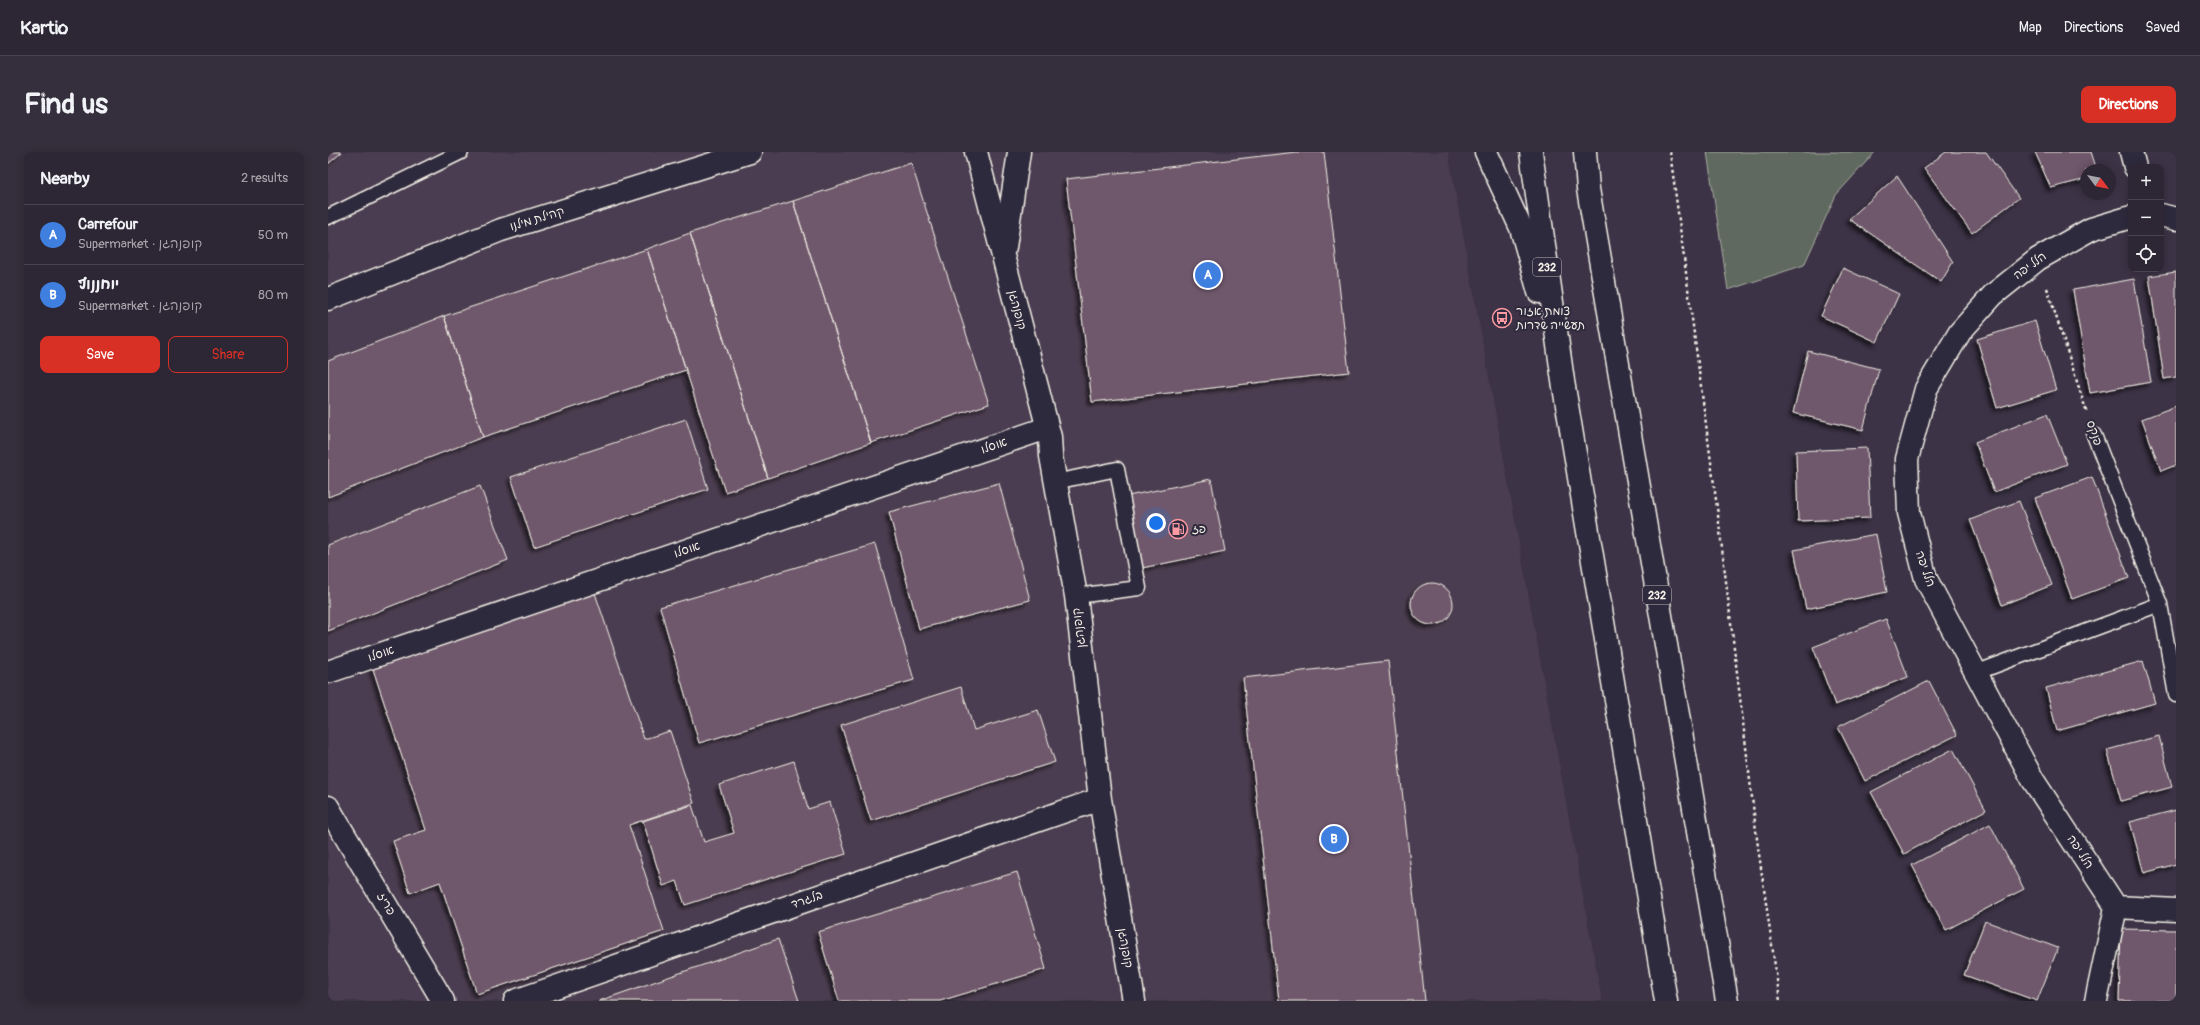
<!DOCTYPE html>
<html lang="en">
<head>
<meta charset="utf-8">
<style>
  body { margin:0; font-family:Pangolin,"Playpen Sans Hebrew",sans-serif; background:#352e3c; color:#f1f3f6 }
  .controls { position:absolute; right:12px; top:12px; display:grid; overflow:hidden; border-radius:8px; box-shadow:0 2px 10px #0003 }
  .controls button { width:36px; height:36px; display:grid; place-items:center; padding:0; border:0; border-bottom:1px solid #48434f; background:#2d2634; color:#f1f3f6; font:20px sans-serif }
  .compass { position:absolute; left:1752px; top:12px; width:36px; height:36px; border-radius:50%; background:#2d2634; box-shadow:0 2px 10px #0003; rotate:122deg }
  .you { position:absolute; left:828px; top:371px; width:14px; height:14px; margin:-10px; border:3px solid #fff; border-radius:50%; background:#1a73e8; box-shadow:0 0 0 6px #1a73e833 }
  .badge { display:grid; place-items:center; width:26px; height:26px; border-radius:50%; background:#d93025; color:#fff; font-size:13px; font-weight:700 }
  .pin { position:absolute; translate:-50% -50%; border:2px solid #fff; box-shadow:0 1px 4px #0006 }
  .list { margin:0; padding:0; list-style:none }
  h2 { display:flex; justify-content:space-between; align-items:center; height:52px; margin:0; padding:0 16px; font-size:17px }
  h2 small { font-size:13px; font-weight:400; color:#a7a5ac }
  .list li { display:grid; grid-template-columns:26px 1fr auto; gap:12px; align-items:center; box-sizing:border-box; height:60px; padding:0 16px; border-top:1px solid #48434f }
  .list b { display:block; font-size:15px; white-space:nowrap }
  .list p { margin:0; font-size:13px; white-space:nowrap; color:#a7a5ac }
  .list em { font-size:13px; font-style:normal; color:#a7a5ac }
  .actions { display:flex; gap:8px; padding:12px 16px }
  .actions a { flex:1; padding:9px 0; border:1px solid #d93025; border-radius:8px; text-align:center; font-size:14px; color:#d93025 }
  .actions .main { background:#d93025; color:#fff }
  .icon { flex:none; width:22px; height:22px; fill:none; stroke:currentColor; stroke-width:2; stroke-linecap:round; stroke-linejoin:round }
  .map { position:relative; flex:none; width:1848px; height:849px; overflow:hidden; border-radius:8px }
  header { display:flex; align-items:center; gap:24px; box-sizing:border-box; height:56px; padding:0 20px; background:#2d2634; border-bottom:1px solid #48434f }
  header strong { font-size:19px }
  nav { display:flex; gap:22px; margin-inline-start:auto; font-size:14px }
  .intro { display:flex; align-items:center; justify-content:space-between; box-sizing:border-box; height:96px; padding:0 24px }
  h1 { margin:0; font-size:28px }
  .button { padding:10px 18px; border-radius:8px; background:#d93025; color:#fff; font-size:14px; font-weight:700 }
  main { display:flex; gap:24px; padding:0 24px }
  aside { flex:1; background:#2d2634; border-radius:8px; box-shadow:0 2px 10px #0003 }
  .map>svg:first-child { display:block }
  .built { fill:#4c3e51 }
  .green { fill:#60695e; stroke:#aaada3 }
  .building { fill:#70596c; stroke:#f4f1e8; filter:url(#shadow) }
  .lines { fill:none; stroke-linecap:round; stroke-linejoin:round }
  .lane-casing { stroke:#f4f1e8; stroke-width:17 }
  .street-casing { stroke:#f4f1e8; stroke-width:25 }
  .secondary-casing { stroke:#f4f1e8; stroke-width:25 }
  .primary-casing { stroke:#f4f1e8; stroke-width:25 }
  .path { stroke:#f4f1e8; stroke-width:2.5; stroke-dasharray:3 3; stroke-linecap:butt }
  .lane { stroke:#2f2a3d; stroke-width:14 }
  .street { stroke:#2f2a3d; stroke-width:22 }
  .secondary { stroke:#2f2a3d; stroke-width:22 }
  .primary { stroke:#2f2a3d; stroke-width:22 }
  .labels { text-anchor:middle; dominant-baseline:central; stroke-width:4; stroke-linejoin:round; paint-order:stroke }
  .shield { fill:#2f2a3d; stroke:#b9b5b5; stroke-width:1 }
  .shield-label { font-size:11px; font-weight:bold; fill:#f4f1e8 }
  .street-label { font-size:12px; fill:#f4f1e8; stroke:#2f2a3d }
  .poi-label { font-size:12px; fill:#f4f1e8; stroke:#2f2a3d; text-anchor:start }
</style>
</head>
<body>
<header>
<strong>Kartio</strong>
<nav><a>Map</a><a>Directions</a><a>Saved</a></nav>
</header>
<div class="intro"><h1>Find us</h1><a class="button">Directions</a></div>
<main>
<aside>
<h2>Nearby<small>2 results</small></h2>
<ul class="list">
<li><span class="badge" style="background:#3f7fe0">A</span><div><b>Carrefour</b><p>Supermarket · קופנהגן</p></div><em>50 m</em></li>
<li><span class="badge" style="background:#3f7fe0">B</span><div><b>יוחננוף</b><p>Supermarket · קופנהגן</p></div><em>80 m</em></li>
</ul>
<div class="actions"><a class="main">Save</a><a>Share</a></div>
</aside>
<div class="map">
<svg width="1848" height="849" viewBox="0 0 1848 849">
  <defs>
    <filter id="shadow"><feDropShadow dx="-3.5" dy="3.5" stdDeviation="2" flood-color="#0009"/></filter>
  </defs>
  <rect width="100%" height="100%" fill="#3c3346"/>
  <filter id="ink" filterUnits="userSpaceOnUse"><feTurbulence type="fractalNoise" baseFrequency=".025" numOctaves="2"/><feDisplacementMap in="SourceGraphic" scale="8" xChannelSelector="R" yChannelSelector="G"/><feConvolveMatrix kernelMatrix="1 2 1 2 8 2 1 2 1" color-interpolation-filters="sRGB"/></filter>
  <g filter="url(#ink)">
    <path class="built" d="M0 0H1120L1274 849H0Z"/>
    <path class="green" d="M1379 0H1547L1508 43 1476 113 1400 138Z"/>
    <path class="building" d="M0 0H14L0 12Z
      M968 0H996L1021 220 764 250 738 27Z
      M1618 0H1658L1691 46 1644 81 1596 16Z
      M1707 0H1763L1769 18H1758V27L1723 36Z
      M583 11 661 252 543 291 465 49Z
      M1569 24 1625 110 1613 130 1521 67Z
      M465 49 543 291 440 326 362 81Z
      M362 81 440 326 397 340 319 97Z
      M319 97 358 218 155 285 116 164Z
      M1515 116 1571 142 1549 190 1493 164Z
      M1848 120V225L1836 227 1821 124Z
      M1806 127 1823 230 1762 241 1745 138Z
      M116 164 155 285 0 345V209Z
      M1707 169 1728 238 1669 256 1649 187Z
      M1480 199 1551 217 1535 278 1465 261Z
      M1848 254V313L1833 319 1814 267Z
      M1719 262 1739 312 1666 340 1647 290Z
      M358 267 380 337 206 395 183 325Z
      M1539 296 1542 366 1470 369 1468 299Z
      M1764 325 1801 426 1744 447 1707 346Z
      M883 327 897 399 814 416 800 344Z
      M671 331 702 448 591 477 561 360Z
      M152 334 180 408 0 479V393Z
      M1691 349 1724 433 1674 453 1642 368Z
      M1548 382 1559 440 1478 457 1466 398Z
      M547 392 586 528 371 591 332 455Z
      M1083 452a21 21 0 1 1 42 0a21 21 0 1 1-42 0Z
      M266 438 316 587 342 579 366 651 301 673 336 779 149 842 112 730 82 741 65 689 98 678 44 514Z
      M1558 467 1580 525 1507 553 1485 495Z
      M1060 509 1097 849H951L915 526Z
      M1815 509 1827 551 1729 579 1718 536Z
      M1601 529 1629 583 1537 629 1510 575Z
      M633 535 646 578 710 558 727 610 543 669 513 573Z
      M1831 584 1844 635 1793 649 1779 598Z
      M1625 597 1658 658 1576 702 1543 640Z
      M466 609 480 657 502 650 518 702 357 753 349 729 335 734 315 669 364 653 376 690 406 681 391 633Z
      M1848 658V712L1816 721 1802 670Z
      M1662 672 1696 737 1618 778 1584 713Z
      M689 720 718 817 612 849H511L490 780Z
      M1657 769 1730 796 1709 849 1636 823Z
      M1793 777 1848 778V849H1791Z
      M450 787 471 849H271Z"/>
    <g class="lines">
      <defs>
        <path id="lane" d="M0 65 133 0
          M1766 283 1832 452 1848 543
          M727 330 789 317 811 436 748 444
          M1647 521 1832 452"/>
        <path id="street" d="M648 0 722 285 723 304 748 444 772 647 806 849
          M1803 0 1807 15
          M1833 63 1848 67
          M677 95 691 0
          M0 520 719 276
          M0 655 115 849
          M1788 755 1848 758
          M187 849 772 647
          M1768 849 1788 755 1705 628 1598 427 1581 361 1579 307 1598 237 1632 180 1665 143 1710 107 1763 77 1803 65"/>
        <path id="secondary" d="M0 147 173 78 422 0"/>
        <path id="primary" d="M1158 0 1193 76 1211 140
          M1203 0 1235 229 1338 849
          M1257 0 1260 37 1399 849"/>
      </defs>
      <use href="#lane" class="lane-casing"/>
      <use href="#street" class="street-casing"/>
      <use href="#secondary" class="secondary-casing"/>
      <use href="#primary" class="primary-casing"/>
      <path class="path" d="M1342 0 1390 363 1430 695 1452 849
        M1719 136 1759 261"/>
      <use href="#lane" class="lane"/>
      <use href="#street" class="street"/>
      <use href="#secondary" class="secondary"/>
      <use href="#primary" class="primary"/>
    </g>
  </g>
  <defs>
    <symbol id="bus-ring" viewBox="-11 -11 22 22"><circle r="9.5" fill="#2f2a3d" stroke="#ff9aa2" stroke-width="1.5"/><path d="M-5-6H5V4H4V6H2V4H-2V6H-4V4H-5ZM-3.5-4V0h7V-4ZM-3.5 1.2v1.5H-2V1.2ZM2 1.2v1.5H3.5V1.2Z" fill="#ff9aa2"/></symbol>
    <symbol id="fuel-ring" viewBox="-11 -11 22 22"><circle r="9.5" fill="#2f2a3d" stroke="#ff9aa2" stroke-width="1.5"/><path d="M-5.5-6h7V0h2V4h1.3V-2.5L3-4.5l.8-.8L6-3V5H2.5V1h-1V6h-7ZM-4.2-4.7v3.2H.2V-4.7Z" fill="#ff9aa2"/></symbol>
  </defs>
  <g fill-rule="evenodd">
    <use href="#bus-ring" x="1163" y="155" width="22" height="22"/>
    <use href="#fuel-ring" x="839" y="366" width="22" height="22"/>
  </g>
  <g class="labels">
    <g class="shield">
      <rect x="1205" y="106" width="28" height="18" rx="3"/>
      <rect x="1315" y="434" width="28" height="18" rx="3"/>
    </g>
    <g class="shield-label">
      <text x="1219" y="115">232</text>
      <text x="1329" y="443">232</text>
    </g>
    <g class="street-label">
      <text transform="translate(209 67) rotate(-17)">קהילת מילנו</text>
      <text transform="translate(1702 114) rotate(-36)">הלל יפה</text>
      <text transform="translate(689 158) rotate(76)">קופנהגן</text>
      <text transform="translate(1766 281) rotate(71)">פנקס</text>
      <text transform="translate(666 294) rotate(-19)">אוסלו</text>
      <text transform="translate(359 398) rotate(-19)">אוסלו</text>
      <text transform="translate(1597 417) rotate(71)">הלל יפה</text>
      <text transform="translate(751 476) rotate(-97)">קופנהגן</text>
      <text transform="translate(53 502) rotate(-19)">אוסלו</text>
      <text transform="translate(1752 700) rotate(57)">הלל יפה</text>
      <text transform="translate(479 748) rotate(-19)">בלגרד</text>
      <text transform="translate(58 752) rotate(59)">פריז</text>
      <text transform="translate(797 796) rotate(80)">קופנהגן</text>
    </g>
    <g class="poi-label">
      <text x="1188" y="159">צומת אזור<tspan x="1188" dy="14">תעשייה שדרות</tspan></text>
      <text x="864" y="377">פז</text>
    </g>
  </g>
</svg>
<div class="controls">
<button>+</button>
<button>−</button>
<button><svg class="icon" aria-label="locate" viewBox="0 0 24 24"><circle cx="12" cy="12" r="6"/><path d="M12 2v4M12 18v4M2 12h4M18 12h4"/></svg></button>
</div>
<svg class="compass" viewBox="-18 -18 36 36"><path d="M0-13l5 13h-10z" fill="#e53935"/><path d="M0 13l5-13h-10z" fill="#a7a5ac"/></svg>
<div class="you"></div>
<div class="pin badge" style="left:880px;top:123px;background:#3f7fe0">A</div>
<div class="pin badge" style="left:1006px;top:687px;background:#3f7fe0">B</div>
</div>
</main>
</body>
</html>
